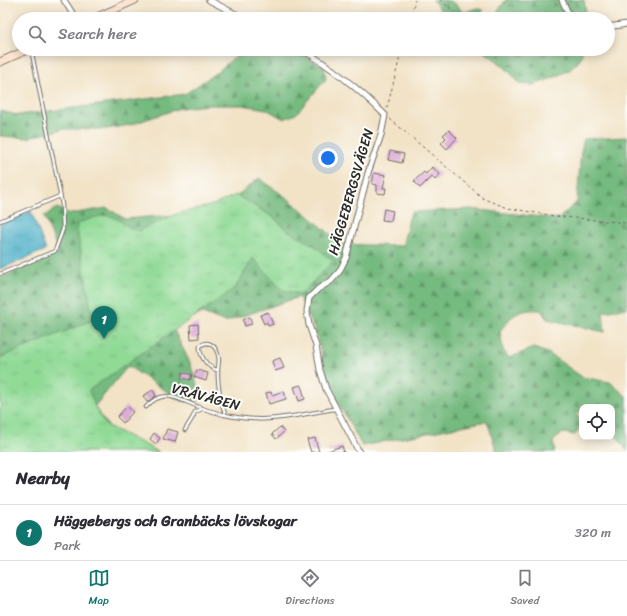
<!DOCTYPE html>
<html lang="en">
<head>
<meta charset="utf-8">
<style>
  body { margin:0; font-family:Sriracha,sans-serif; background:#f7f7f7; color:#2b2b33 }
  .controls { position:absolute; right:12px; bottom:12px; display:grid; overflow:hidden; border-radius:8px; box-shadow:0 2px 10px #0003 }
  .controls button { width:36px; height:36px; display:grid; place-items:center; padding:0; border:0; border-bottom:1px solid #e1e1e2; background:#fff; color:#2b2b33; font:20px sans-serif }
  .you { position:absolute; left:328px; top:158px; width:14px; height:14px; margin:-10px; border:3px solid #fff; border-radius:50%; background:#1a73e8; box-shadow:0 0 0 6px #1a73e833 }
  .badge { display:grid; place-items:center; width:26px; height:26px; border-radius:50%; background:#0f766e; color:#fff; font-size:13px; font-weight:700 }
  .pin { position:absolute; translate:-50% -33px; filter:drop-shadow(0 1px 2px #0008) }
  .pin::after { content:''; position:absolute; top:21px; width:14px; height:12px; background:inherit; clip-path:polygon(0 0,100% 0,50% 100%) }
  .list { margin:0; padding:0; list-style:none }
  h2 { display:flex; justify-content:space-between; align-items:center; height:52px; margin:0; padding:0 16px; font-size:17px }
  h2 small { font-size:13px; font-weight:400; color:#7c7c81 }
  .list li { display:grid; grid-template-columns:26px 1fr auto; gap:12px; align-items:center; box-sizing:border-box; height:56px; padding:0 16px; border-top:1px solid #e1e1e2 }
  .list b { display:block; font-size:15px; white-space:nowrap }
  .list p { margin:0; font-size:13px; white-space:nowrap; color:#7c7c81 }
  .list em { font-size:13px; font-style:normal; color:#7c7c81 }
  .icon { flex:none; width:22px; height:22px; fill:none; stroke:currentColor; stroke-width:2; stroke-linecap:round; stroke-linejoin:round }
  .map { position:relative; flex:none; width:627px; height:452px; overflow:hidden }
  .search { position:absolute; background:#fff; box-shadow:0 2px 10px #0003; left:12px; right:12px; top:12px; height:44px; display:flex; align-items:center; gap:10px; box-sizing:border-box; padding:0 14px; border-radius:22px; color:#7c7c81; font-size:15px }
  .sheet { height:108px; background:#fff }
  nav { display:flex; justify-content:space-around; align-items:center; box-sizing:border-box; height:56px; border-top:1px solid #e1e1e2; background:#fff; font-size:11px; color:#7c7c81 }
  nav a { display:grid; justify-items:center; gap:2px }
  nav .on { color:#0f766e }
  .map>svg:first-child { display:block }
  .forest { fill:url(#forest-firs); stroke:#507255 }
  .park { fill:url(#park-tufts); stroke:#5e8260 }
  .water { fill:url(#water-ripples); stroke:#3a6d7a }
  .building { fill:#dcabd8 }
  .lines { fill:none; stroke-linecap:round; stroke-linejoin:round }
  .lane-casing { stroke:#716b62; stroke-width:4.5 }
  .street-casing { stroke:#716b62; stroke-width:7 }
  .secondary-casing { stroke:#716b62; stroke-width:9 }
  .path { stroke:#716b62; stroke-width:1; stroke-dasharray:3 3; stroke-linecap:butt }
  .lane { stroke:#fff; stroke-width:2.5 }
  .street { stroke:#fff; stroke-width:5 }
  .secondary { stroke:#fde4d1; stroke-width:7 }
  .labels { text-anchor:middle; dominant-baseline:central; stroke-width:4; stroke-linejoin:round; paint-order:stroke }
  .street-label { font-size:14px; fill:#2b2b2b; stroke:#fdfcf7 }
</style>
</head>
<body>
<div class="map">
<svg width="627" height="452" viewBox="0 0 627 452">
  <defs>
    <pattern id="forest-firs" width="22" height="20" patternUnits="userSpaceOnUse"><rect width="22" height="20" fill="#74ba7f"/><path d="M5 1l3.5 6h-7zM16 11l3.5 6h-7z" fill="#5f9768"/></pattern>
    <pattern id="park-tufts" width="24" height="20" patternUnits="userSpaceOnUse"><rect width="24" height="20" fill="#90da96"/><path d="M3 7l-1-3M5 7V3M7 7l1-3M15 17l-1-3M17 17v-4M19 17l1-3" fill="none" stroke="#7cbb81"/></pattern>
    <pattern id="water-ripples" width="26" height="14" patternUnits="userSpaceOnUse"><rect width="26" height="14" fill="#49afc8"/><path d="M2 4q2-2 4 0t4 0M15 11q2-2 4 0t4 0" fill="none" stroke="#3d8fa3"/></pattern>
  </defs>
  <rect width="100%" height="100%" fill="#fdfcf7"/>
  <filter id="ink" filterUnits="userSpaceOnUse"><feTurbulence type="fractalNoise" baseFrequency=".025" numOctaves="2"/><feDisplacementMap in="SourceGraphic" scale="8" xChannelSelector="R" yChannelSelector="G"/><feConvolveMatrix kernelMatrix="1 2 1 2 8 2 1 2 1" color-interpolation-filters="sRGB"/></filter>
  <filter id="wash" filterUnits="userSpaceOnUse"><feTurbulence type="fractalNoise" baseFrequency=".012" numOctaves="4" result="noise"/><feDisplacementMap in="SourceGraphic" scale="16" xChannelSelector="R" yChannelSelector="G"/><feGaussianBlur stdDeviation="0.9" result="paint"/><feColorMatrix in="noise" values="0 0 0 0 0 0 0 0 0 0 0 0 0 0 0 0 0 1.4 0 .05"/><feComposite in="paint" operator="in"/></filter>
  <g filter="url(#wash)">
    <rect width="100%" height="100%" fill="#f2e3c7"/>
    <path class="forest" d="M433 0C447 0 455 0 463 13L477 8 483 10 480 19H447Z
      M506 0H584L587 19H492Z
      M244 49H293L324 67 326 79 296 114 284 119 266 109 242 105H208L180 108 130 125 106 129H64L27 138 0 136V111L18 115 185 94 217 72Z
      M479 49H583L580 60 571 69 555 77 533 85 520 84C508 69 495 58 479 49Z
      M627 137V308L603 312 605 332 547 319 541 310C518 309 513 314 500 331L503 350 509 358 533 348 548 353 582 377 610 382 627 397V451L612 429V407H582V412H576L581 425 575 435 563 433 553 441 555 452H497L487 421 362 446 331 390 315 330 299 297 225 322 203 313 172 326 190 363 202 400 181 401 128 366 94 407 122 445 0 452V278L59 253 44 216 57 208 70 214 107 208 125 219 160 216 208 221 259 178 291 201 342 244 402 246 411 212 471 209 558 219 577 202 581 151 584 139Z"/>
    <path class="park" d="M236 195 273 217 288 231 315 246 333 261 301 294 282 290 253 258 235 288 89 390 95 407 106 425 159 452H0V358L93 320 76 224C85 221 104 212 113 217 122 221 128 228 138 231L176 214 213 205Z"/>
    <path class="water" d="M31 211 46 250 0 269V224Z"/>
    <g id="blocks">
      <path class="building" d="M449 130 457 138 447 149 441 143 446 138 443 135Z
        M390 151 404 154 402 163 388 160Z
        M432 167 440 174 435 180 432 176 420 188 414 181 424 172 426 174Z
        M374 173 386 175 383 188H386L385 194 377 193V185L372 184Z
        M384 209 393 211 391 221 382 220Z
        M268 312 273 324 268 326 267 322 264 324 260 315Z
        M250 317 252 324 245 326 243 320Z
        M198 324 199 338 191 339 190 325Z
        M280 358 284 368 275 371 272 361Z
        M197 370 208 373 206 381 194 377Z
        M183 372 192 375 190 380 181 378Z
        M301 385 305 399 299 401 294 387Z
        M153 390 156 396 147 402 143 396Z
        M284 391 286 399 269 404 266 393 271 392 272 395Z
        M127 406 133 412 123 423 117 417Z
        M280 427 284 432 276 439 272 434Z
        M167 429 178 432 175 442 163 439Z
        M154 433 160 438 156 444 150 439Z
        M315 438 319 452H311L307 440Z
        M342 446 344 452H328V451Z"/>
    </g>
  </g>
  <g filter="url(#ink)">
    <use href="#blocks" fill-opacity="0" stroke="#716b62" stroke-width="1"/>
    <g class="lines">
      <defs>
        <path id="lane" d="M0 221 60 196
          M0 274 55 251 63 229 62 205 59 188 31 49
          M218 370C208 369 199 355 200 346 208 339 216 346 218 355 220 360 218 364 218 370 217 383 221 402 225 414
          M146 407C165 386 180 401 202 408 209 411 218 413 225 415 235 417 246 419 256 419 279 421 312 412 335 409
          M185 430 193 417 195 412 202 409"/>
        <path id="street" d="M64 0 76 19
          M209 0 245 19
          M562 0 571 19
          M608 27 627 24
          M301 49C332 67 360 90 385 115L381 135 368 173 346 258 339 272 331 281 318 289 309 298 307 311 309 325 316 346 320 370 326 389 359 452"/>
        <path id="secondary" d="M93 19 135 0
          M0 62 29 49"/>
      </defs>
      <use href="#lane" class="lane-casing"/>
      <use href="#street" class="street-casing"/>
      <use href="#secondary" class="secondary-casing"/>
      <path class="path" d="M440 0 463 19
        M410 19 415 0
        M387 108 402 49
        M390 119 484 199 508 208 554 216 627 223"/>
      <use href="#lane" class="lane"/>
      <use href="#street" class="street"/>
      <use href="#secondary" class="secondary"/>
    </g>
  </g>
  <g class="labels">
    <g class="street-label">
      <text transform="translate(351 192) rotate(-74)">HÄGGEBERGSVÄGEN</text>
      <text transform="translate(206 397) rotate(15)">VRÅVÄGEN</text>
    </g>
  </g>
</svg>
<div class="controls">
<button><svg class="icon" aria-label="locate" viewBox="0 0 24 24"><circle cx="12" cy="12" r="6"/><path d="M12 2v4M12 18v4M2 12h4M18 12h4"/></svg></button>
</div>
<div class="you"></div>
<div class="pin badge" style="left:104px;top:339px">1</div>
<div class="search"><svg class="icon" aria-label="search" viewBox="0 0 24 24"><circle cx="10" cy="10" r="6"/><path d="M15 15l6 6"/></svg>Search here</div>
</div>
<section class="sheet">
<h2>Nearby<small></small></h2>
<ul class="list">
<li><span class="badge">1</span><div><b>Häggebergs och Granbäcks lövskogar</b><p>Park</p></div><em>320 m</em></li>
</ul>
</section>
<nav>
<a class="on"><svg class="icon" aria-label="map" viewBox="0 0 24 24"><path d="M3 6l6-2 6 2 6-2v14l-6 2-6-2-6 2zM9 4v14M15 6v14"/></svg>Map</a>
<a><svg class="icon" aria-label="directions" viewBox="0 0 24 24"><path d="M12 3l9 9-9 9-9-9zM9 14v-3h6M13 9l2 2-2 2"/></svg>Directions</a>
<a><svg class="icon" aria-label="saved" viewBox="0 0 24 24"><path d="M7 4h10v16l-5-4-5 4z"/></svg>Saved</a>
</nav>
</body>
</html>
